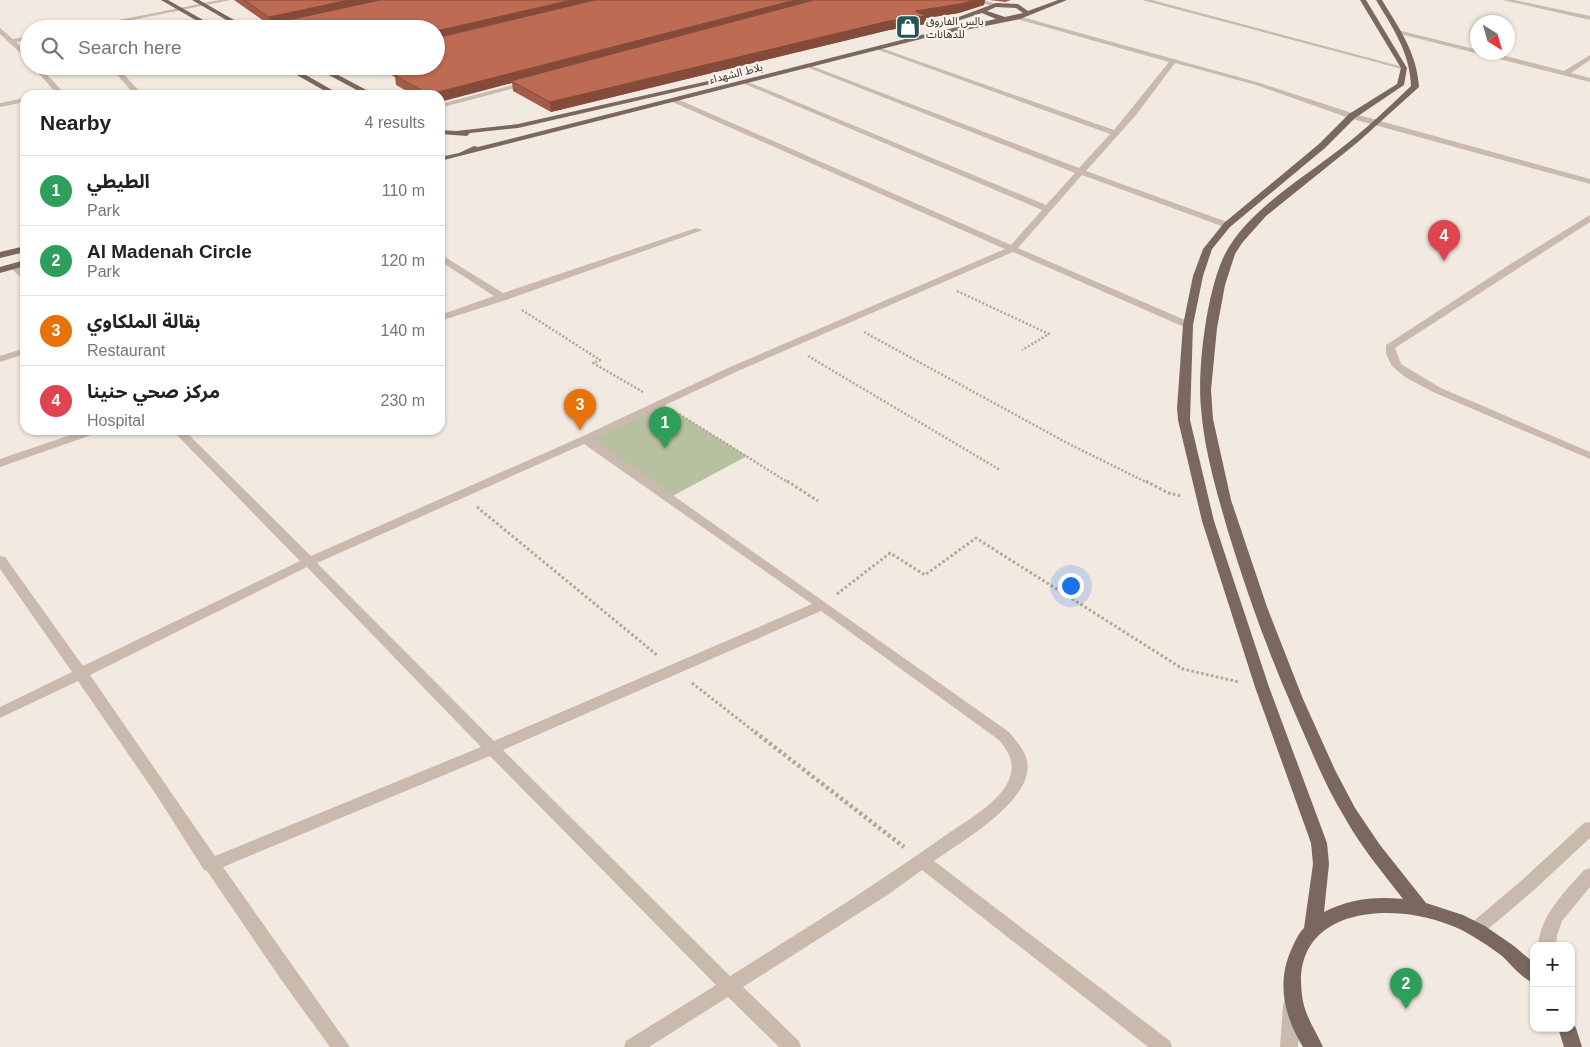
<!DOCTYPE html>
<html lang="en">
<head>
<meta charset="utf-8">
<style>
  body { margin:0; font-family:Arial,"Noto Sans Arabic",sans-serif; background:#f6f6f6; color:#222 }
  .controls { position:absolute; right:15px; bottom:15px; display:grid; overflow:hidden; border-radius:10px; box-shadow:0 1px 4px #0004 }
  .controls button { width:45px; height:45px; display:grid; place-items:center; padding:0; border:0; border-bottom:1px solid #e0e0e0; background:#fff; color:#222; font:25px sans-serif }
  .compass { position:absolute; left:1470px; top:15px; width:45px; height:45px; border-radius:50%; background:#fff; box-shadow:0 1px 4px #0004; rotate:143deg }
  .you { position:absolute; left:1070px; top:585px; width:18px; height:18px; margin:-12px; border:4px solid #fff; border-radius:50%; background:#1a73e8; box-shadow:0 0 0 8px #1a73e833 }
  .badge { display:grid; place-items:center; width:32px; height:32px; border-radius:50%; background:#7c3aed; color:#fff; font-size:16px; font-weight:700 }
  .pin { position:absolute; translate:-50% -41px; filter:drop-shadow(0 1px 2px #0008) }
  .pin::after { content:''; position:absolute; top:26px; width:18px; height:15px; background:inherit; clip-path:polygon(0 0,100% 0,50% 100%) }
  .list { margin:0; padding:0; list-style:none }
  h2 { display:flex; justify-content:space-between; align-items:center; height:65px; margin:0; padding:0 20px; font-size:21px }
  h2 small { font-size:16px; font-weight:400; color:#767676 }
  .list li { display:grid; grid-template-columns:32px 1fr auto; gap:15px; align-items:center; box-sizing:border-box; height:70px; padding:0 20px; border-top:1px solid #e0e0e0 }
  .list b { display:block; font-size:19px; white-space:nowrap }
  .list p { margin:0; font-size:16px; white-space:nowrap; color:#767676 }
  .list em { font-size:16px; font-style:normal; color:#767676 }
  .icon { flex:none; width:28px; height:28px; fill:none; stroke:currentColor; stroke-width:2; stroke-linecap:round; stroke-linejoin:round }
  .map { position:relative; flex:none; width:1590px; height:1047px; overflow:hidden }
  .search { position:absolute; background:#fff; box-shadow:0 1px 4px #0004; left:20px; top:20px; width:425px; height:55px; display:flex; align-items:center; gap:12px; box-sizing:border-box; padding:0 18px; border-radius:28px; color:#767676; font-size:19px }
  .panel { position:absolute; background:#fff; box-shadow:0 1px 4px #0004; left:20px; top:90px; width:425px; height:345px; border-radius:15px }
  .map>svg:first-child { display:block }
  .green { fill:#b7c1a1 }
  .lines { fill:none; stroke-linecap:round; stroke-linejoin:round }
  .path-far2 { stroke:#b6a497; stroke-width:2.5; stroke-dasharray:2 2; stroke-linecap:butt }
  .path-far1 { stroke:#b6a497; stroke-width:3; stroke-dasharray:2.5 2.5; stroke-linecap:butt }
  .path { stroke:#b6a497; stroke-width:4.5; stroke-dasharray:3 3; stroke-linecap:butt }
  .minor { fill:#cabaad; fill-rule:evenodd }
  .major { fill:#7a675e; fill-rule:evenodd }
  .wall { fill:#a35c47 }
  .shaded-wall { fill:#854b3a }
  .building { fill:#be6b53; stroke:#854b3a }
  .labels { text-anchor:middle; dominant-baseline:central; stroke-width:4.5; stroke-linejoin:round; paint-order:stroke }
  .far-poi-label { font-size:11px; fill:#392f2b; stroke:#faf4ed; text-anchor:start }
  .far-street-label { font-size:11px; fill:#392f2b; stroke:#faf4ed }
</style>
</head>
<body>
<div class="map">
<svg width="1590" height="1047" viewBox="0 0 1590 1047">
  <rect width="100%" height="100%" fill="#f2eae1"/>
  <path class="green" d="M661 403 747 456 667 499 585 439Z"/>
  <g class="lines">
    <path class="path-far2" d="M957 291 1049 334 1022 350
      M522 310 600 360 593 363 643 392
      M864 332 1069 444 1148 483
      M808 356 1000 470
      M679 414 789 483"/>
    <path class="path-far1" d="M787 481 818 501
      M1146 481 1168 493 1182 496
      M477 507 657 655
      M837 594 890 553 925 575 976 538 1183 669 1239 682
      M692 683 756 733"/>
    <path class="path" d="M755 732 904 847"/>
    <path class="minor" d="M219 0H231L88 29H74Z
      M972 0H983L999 5 996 7Z
      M1142 0H1152L1407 68 1402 69Z
      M1503 0H1514L1590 16V20Z
      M1015 15 1260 83 1355 114 1590 179V184L1349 118 1256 85 1175 63 1136 115 1086 171 1230 223V227H1224L1082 175 1018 248 1192 323V327H1184L1013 252 738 371 593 439 1009 732C1016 741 1025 750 1027 761 1035 800 961 842 934 861L1170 1041 1172 1047H1148L922 870 889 894 743 987 799 1041 801 1047H779L728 997 649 1047H624L626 1041 716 985 490 756 223 867 350 1047H330L282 981 207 871 204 870 157 796 78 681 0 718V707L72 672 0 569V556L5 557 83 666 300 561 172 430H184L311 556 581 437 730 367 1005 249 668 100 675 98 1011 245 1042 210 740 82 746 81 1046 205 1075 173 804 66 809 65 1079 168 1110 134 873 48 878 47 1114 130 1169 62 1013 18ZM584 444 812 604 494 741 317 563ZM307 567 481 747 215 856 90 675ZM821 611 999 740C1008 751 1015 762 1010 777 1002 802 964 822 943 837 874 886 802 931 730 976L503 750Z
      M304 20 306 23 281 29H268Z
      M0 28 13 39 29 36V40L16 42 29 55V61L0 34Z
      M1398 30 1478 50V52H1490L1564 71 1590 55V60L1571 73 1590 78V82L1396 33Z
      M32 66H39L66 95H58Z
      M109 66H116L143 95H135Z
      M333 66H345L323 73 320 71Z
      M528 81 530 82V84L440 108V104Z
      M25 98V102L0 107V103Z
      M1590 215V222L1395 348 1401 364 1441 388 1590 452V459L1433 392 1405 377 1392 366 1386 354V345L1512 263Z
      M696 228 703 230 506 300 440 321V315L494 296 440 261V254L503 293Z
      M14 263 25 272V280L22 279 9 266Z
      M25 348V354L0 362V356Z
      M85 430H102L100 432 0 467V459Z
      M1590 822V838L1533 891 1482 934 1476 936 1470 934 1467 929 1470 924 1521 881 1584 823Z
      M1590 868V887L1562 921 1557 935 1556 946H1538C1541 914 1564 893 1584 870Z
      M1292 997 1299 999 1301 1005 1298 1047H1280L1283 1005 1285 999Z"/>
    <path class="major" d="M161 0H168L219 29H211Z
      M192 0H199L250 29H242Z
      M1058 0H1067L1020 19 925 38 440 161V157L459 153 474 146 478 147 925 34 996 19 982 13 945 25 940 24 996 3 1018 4 1028 11ZM996 7 1016 8 1023 13 1005 17 987 11Z
      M1360 0H1366L1407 68 1404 85 1355 118 1325 148 1230 227 1212 249 1203 276 1193 325 1190 420 1214 521 1269 687 1327 843 1329 864 1324 912C1349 899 1375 896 1403 899 1383 873 1361 847 1345 818 1324 784 1310 747 1294 711 1268 652 1246 591 1227 528 1216 489 1204 449 1201 408 1197 369 1207 289 1225 254 1247 211 1303 178 1340 149 1365 130 1388 108 1411 86 1410 53 1393 28 1376 0H1382C1399 28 1417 53 1419 87L1358 142 1266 216 1242 243 1235 254 1225 285 1217 328 1211 390 1213 419 1231 500 1267 607 1303 699 1335 770 1355 808 1380 845 1426 903 1463 915 1485 926 1514 946 1534 963V983C1521 978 1512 965 1502 956 1486 944 1468 932 1450 925 1391 901 1290 907 1302 995 1304 1015 1315 1029 1323 1047H1303C1284 1016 1276 982 1292 948 1296 940 1298 934 1304 928L1313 864 1311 843 1255 687 1202 521 1178 420 1177 408 1183 325 1193 276 1203 249 1224 223 1319 144 1349 114 1397 84 1401 68Z
      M281 66H290L341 95H332Z
      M312 66H321L376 95H366Z
      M708 81 710 82V84L518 128 470 133 467 136 440 134V130L456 131 518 124Z
      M25 246V252L0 258V252Z
      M25 260V266L0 273V267Z
      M1571 1021 1576 1028 1582 1047H1564L1558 1028H1571Z"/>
  </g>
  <path class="wall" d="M234 0H985L984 5 959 13 926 18V24L889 30 551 112 513 91 512 83 440 95H414L396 85 395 77 373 66H436V29H290L288 22 271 26Z
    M990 0H1011L1005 2Z"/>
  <path class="shaded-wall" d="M349 0H391L288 20V22L271 26 269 17Z
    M572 0H611L436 40V31Z
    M795 0H828L511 81 512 83 440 102V95H438V92Z
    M974 0H985L984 5 959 13 926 18V24L889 30 551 112 550 102 915 11Z"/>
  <path class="building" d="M244 0H349L269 17Z
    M380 0H572L436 31V29H302L288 20Z
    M595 0H795L438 92 423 91 394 75 404 73 391 66H436V38Z
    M814 0H974L960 4 915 11 926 16 889 21 550 102 511 81Z"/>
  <defs>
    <symbol id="shop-square" viewBox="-11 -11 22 22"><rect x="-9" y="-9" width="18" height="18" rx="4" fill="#235558" stroke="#faf4ed"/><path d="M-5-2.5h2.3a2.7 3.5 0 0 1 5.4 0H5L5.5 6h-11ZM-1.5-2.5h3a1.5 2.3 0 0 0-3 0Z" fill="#fff"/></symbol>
  </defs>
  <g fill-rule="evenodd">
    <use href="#shop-square" x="894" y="13" width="28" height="28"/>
  </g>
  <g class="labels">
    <g class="far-poi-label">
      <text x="926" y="21">بالس الفاروق<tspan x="926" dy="13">للدهانات</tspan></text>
    </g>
    <g class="far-street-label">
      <text transform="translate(736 73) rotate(-14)">بلاط الشهداء</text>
    </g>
  </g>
</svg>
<div class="controls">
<button>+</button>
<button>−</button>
</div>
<svg class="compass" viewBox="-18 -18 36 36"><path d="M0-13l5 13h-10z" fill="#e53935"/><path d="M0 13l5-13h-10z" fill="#767676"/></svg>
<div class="you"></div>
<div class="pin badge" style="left:665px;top:448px;background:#2e9e5b">1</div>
<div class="pin badge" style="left:1406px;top:1009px;background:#2e9e5b">2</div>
<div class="pin badge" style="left:580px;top:430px;background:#e8710a">3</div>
<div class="pin badge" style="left:1444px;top:261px;background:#e0444e">4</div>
<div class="search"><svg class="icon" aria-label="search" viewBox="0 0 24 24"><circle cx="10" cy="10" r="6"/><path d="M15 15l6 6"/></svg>Search here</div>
<section class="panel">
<h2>Nearby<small>4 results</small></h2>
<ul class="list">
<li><span class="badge" style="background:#2e9e5b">1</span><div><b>الطيطي</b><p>Park</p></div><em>110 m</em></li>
<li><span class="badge" style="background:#2e9e5b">2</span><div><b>Al Madenah Circle</b><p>Park</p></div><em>120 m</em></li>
<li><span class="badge" style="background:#e8710a">3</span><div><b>بقالة الملكاوي</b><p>Restaurant</p></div><em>140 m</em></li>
<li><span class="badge" style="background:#e0444e">4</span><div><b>مركز صحي حنينا</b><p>Hospital</p></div><em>230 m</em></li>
</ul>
</section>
</div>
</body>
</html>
